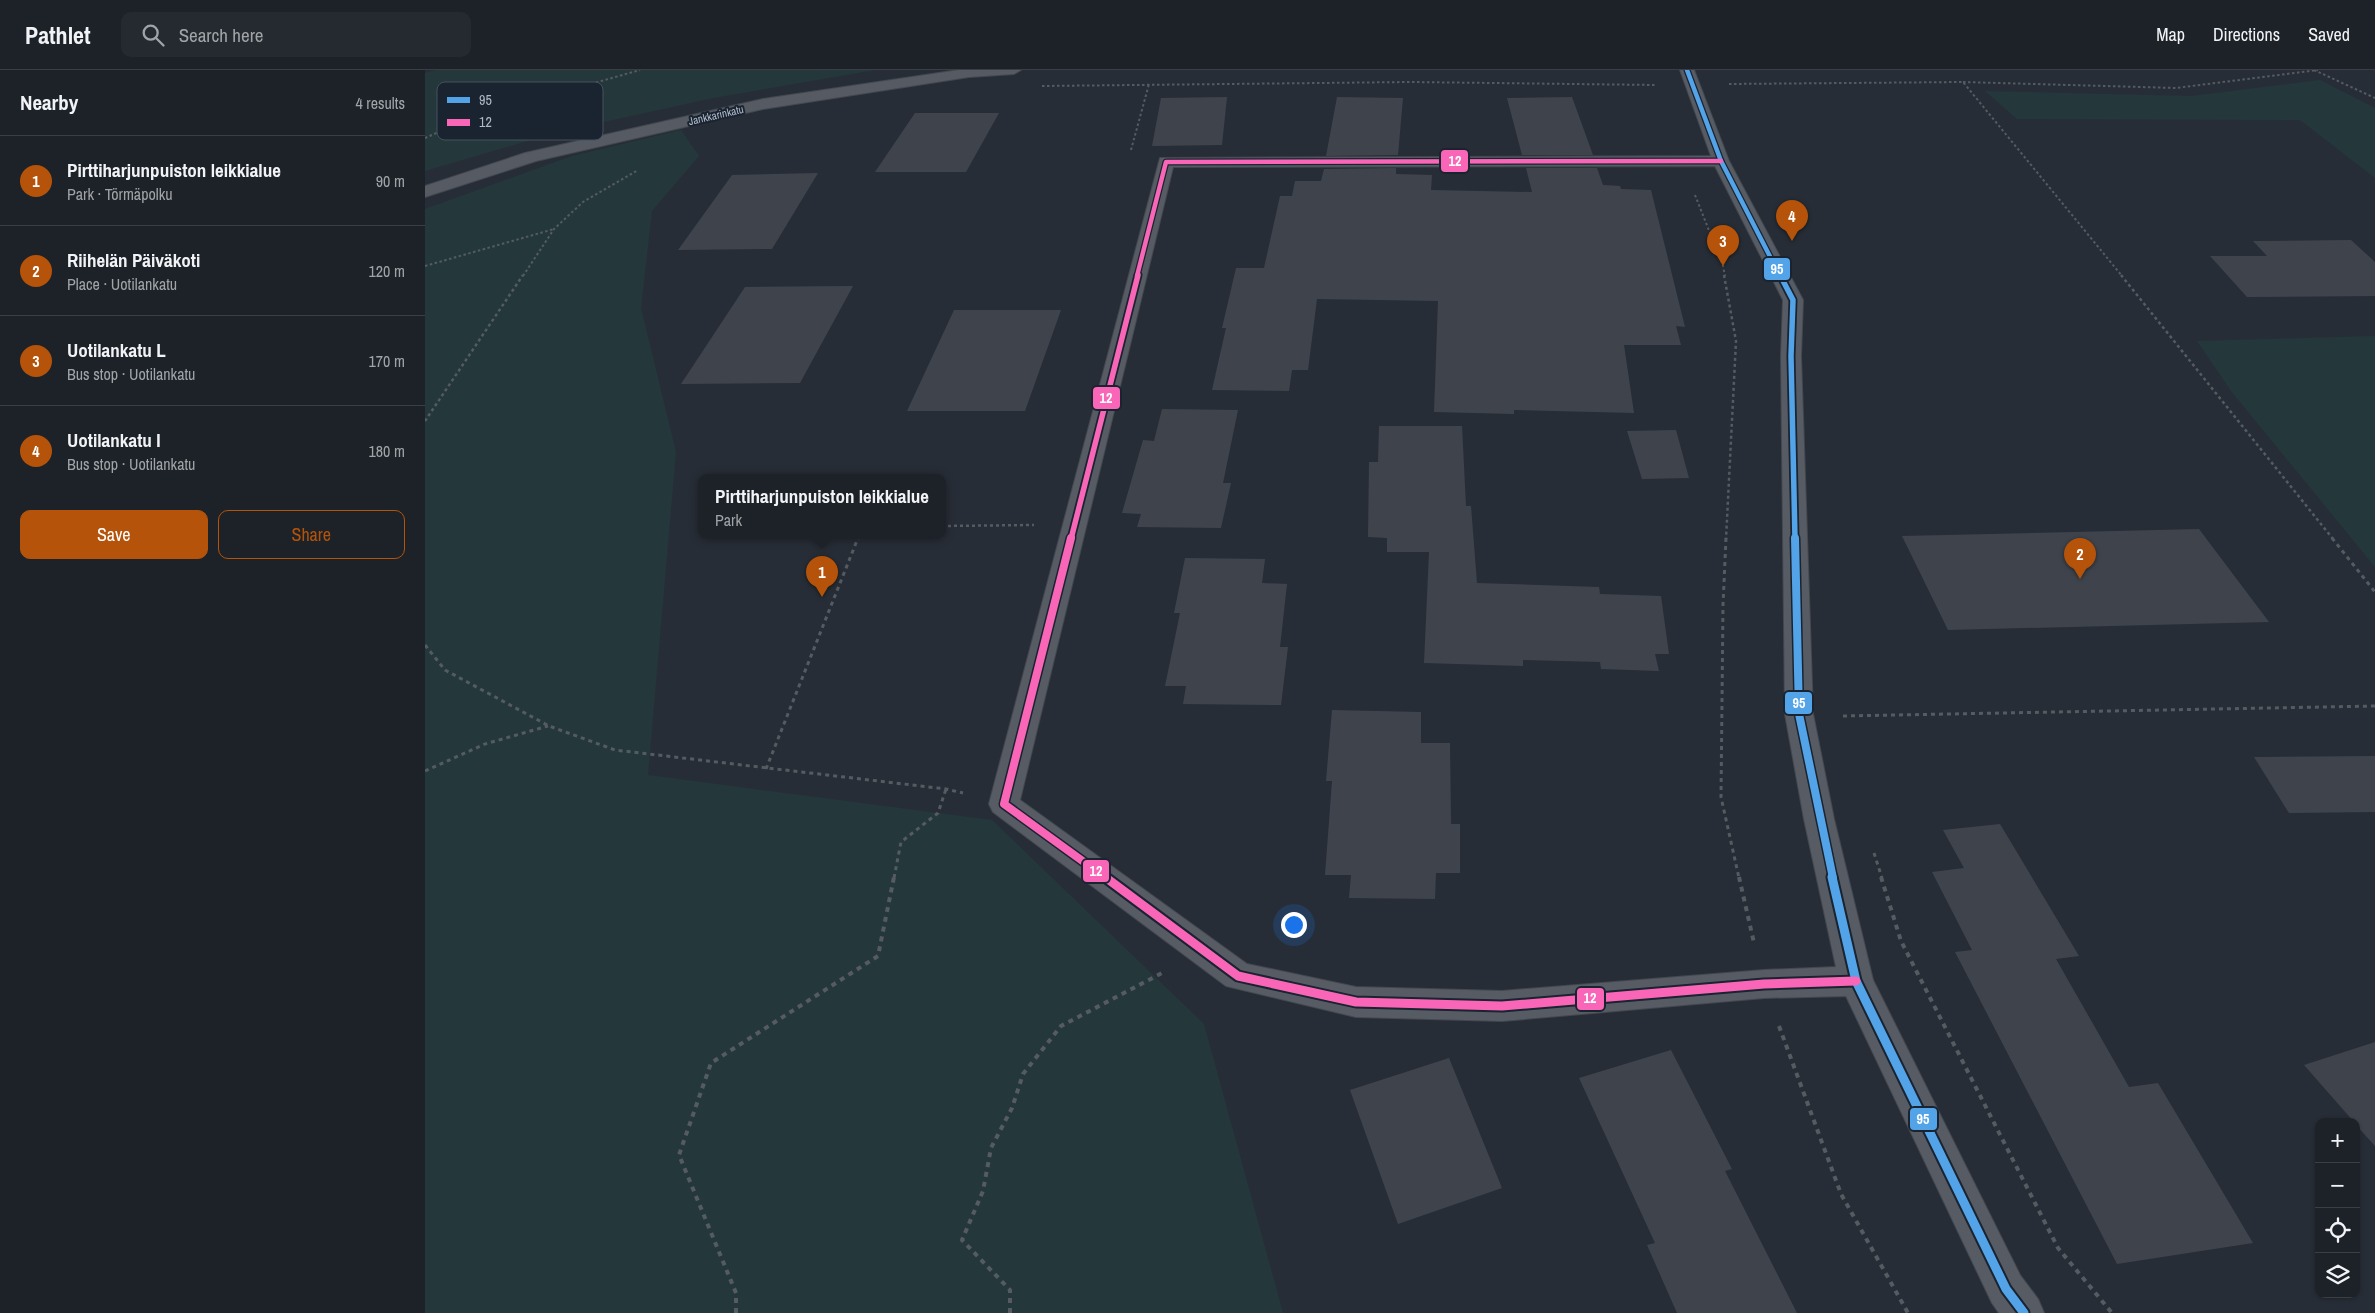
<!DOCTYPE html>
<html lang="en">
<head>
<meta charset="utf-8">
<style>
  body { margin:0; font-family:"Archivo Narrow",sans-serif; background:#252a30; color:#f1f3f6 }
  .controls { position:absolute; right:15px; bottom:15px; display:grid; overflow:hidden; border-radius:10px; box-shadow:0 1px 4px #0004 }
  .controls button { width:45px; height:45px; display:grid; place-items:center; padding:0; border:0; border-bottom:1px solid #3b3f45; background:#1d2228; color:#f1f3f6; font:25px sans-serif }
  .you { position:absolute; left:868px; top:854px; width:18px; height:18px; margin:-12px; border:4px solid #fff; border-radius:50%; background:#1a73e8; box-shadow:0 0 0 8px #1a73e833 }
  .badge { display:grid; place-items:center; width:32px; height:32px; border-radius:50%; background:#b45309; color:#fff; font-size:16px; font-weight:700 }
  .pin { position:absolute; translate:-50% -41px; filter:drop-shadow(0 1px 2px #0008) }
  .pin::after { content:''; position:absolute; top:26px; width:18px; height:15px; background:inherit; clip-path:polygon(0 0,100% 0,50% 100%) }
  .popup { position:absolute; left:273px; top:404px; width:248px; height:65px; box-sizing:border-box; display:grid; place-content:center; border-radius:10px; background:#1d2228; filter:drop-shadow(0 1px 4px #0005); font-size:16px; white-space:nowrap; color:#a0a4a8 }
  .popup b { font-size:19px; color:#f1f3f6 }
  .popup::after { content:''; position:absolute; left:50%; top:100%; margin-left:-10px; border:10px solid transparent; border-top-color:#1d2228 }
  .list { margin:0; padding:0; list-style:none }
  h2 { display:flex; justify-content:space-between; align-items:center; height:65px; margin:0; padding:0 20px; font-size:21px }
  h2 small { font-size:16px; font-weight:400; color:#a0a4a8 }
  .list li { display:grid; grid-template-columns:32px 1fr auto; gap:15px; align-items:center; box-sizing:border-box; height:90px; padding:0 20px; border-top:1px solid #3b3f45 }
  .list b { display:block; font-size:19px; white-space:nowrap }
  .list p { margin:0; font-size:16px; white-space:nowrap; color:#a0a4a8 }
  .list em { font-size:16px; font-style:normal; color:#a0a4a8 }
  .actions { display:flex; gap:10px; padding:15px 20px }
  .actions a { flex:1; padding:11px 0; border:1px solid #b45309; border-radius:10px; text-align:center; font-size:18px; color:#b45309 }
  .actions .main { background:#b45309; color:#fff }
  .icon { flex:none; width:28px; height:28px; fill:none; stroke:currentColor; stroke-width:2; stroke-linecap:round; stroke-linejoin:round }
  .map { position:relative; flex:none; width:1950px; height:1243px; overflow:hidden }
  header { display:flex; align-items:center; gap:30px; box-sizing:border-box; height:70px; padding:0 25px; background:#1d2228; border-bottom:1px solid #3b3f45 }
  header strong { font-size:24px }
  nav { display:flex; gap:28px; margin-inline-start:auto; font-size:18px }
  .search { width:350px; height:45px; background:#252a30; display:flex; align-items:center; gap:12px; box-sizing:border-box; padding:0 18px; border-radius:10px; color:#a0a4a8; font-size:19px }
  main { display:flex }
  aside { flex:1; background:#1d2228 }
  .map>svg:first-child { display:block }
  .green { fill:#24383c }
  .building { fill:#3f444c }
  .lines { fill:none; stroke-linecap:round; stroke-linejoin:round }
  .street-casing { stroke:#43484f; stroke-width:2 }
  .secondary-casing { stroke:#43484f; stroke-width:2 }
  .path-far3 { stroke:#555b61; stroke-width:2; stroke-dasharray:2.5 2.5; stroke-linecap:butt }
  .path-far2 { stroke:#555b61; stroke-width:2.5; stroke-dasharray:3 3; stroke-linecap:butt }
  .path-far1 { stroke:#555b61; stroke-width:3; stroke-dasharray:4 4; stroke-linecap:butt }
  .path { stroke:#555b61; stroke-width:4; stroke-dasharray:5 5; stroke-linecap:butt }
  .street { fill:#575c64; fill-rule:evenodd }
  .secondary { fill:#565a62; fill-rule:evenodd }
  .bus-1-far3-casing { stroke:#1a2330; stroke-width:7 }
  .bus-1-far2-casing { stroke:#1a2330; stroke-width:9 }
  .bus-1-far1-casing { stroke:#1a2330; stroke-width:11 }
  .bus-1-casing { stroke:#1a2330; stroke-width:13 }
  .bus-2-far3-casing { stroke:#1a2330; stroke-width:7 }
  .bus-2-far2-casing { stroke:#1a2330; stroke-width:9 }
  .bus-2-far1-casing { stroke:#1a2330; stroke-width:11 }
  .bus-2-casing { stroke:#1a2330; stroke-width:13 }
  .bus-1-far3 { stroke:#53a3e8; stroke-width:4.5 }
  .bus-1-far2 { stroke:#53a3e8; stroke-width:5.5 }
  .bus-1-far1 { stroke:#53a3e8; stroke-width:8 }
  .bus-1 { stroke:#53a3e8; stroke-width:9 }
  .bus-2-far3 { stroke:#fa66b7; stroke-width:4.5 }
  .bus-2-far2 { stroke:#fa66b7; stroke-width:5.5 }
  .bus-2-far1 { stroke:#fa66b7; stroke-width:8 }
  .bus-2 { stroke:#fa66b7; stroke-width:9 }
  .labels { text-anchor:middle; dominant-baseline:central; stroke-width:4; stroke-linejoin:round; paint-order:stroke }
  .far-street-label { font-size:11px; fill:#b0b9c8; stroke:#1a2330 }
  .key { fill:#1a2330; stroke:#47505e; stroke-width:1 }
  .key-label { font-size:14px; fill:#b0b9c8 }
  .line-badge { stroke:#1a2330; stroke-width:2 }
  .badge-label { font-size:14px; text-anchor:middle; font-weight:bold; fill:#fff }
</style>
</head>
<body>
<header>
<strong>Pathlet</strong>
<div class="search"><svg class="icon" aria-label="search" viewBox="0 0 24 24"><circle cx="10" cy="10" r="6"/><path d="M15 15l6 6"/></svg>Search here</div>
<nav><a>Map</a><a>Directions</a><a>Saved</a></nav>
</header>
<main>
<aside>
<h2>Nearby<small>4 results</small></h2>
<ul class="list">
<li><span class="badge">1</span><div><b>Pirttiharjunpuiston leikkialue</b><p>Park · Törmäpolku</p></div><em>90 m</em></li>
<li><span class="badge">2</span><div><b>Riihelän Päiväkoti</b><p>Place · Uotilankatu</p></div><em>120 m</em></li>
<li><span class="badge">3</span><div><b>Uotilankatu L</b><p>Bus stop · Uotilankatu</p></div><em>170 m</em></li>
<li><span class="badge">4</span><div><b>Uotilankatu I</b><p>Bus stop · Uotilankatu</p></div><em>180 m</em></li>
</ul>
<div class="actions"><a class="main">Save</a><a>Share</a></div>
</aside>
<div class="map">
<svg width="1950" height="1243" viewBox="0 0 1950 1243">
  <rect width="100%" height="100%" fill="#272d36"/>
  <path class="green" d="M11 0H450L288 28 133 62 0 101V3Z
    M1895 10 1950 38V108L1875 50 1592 49 1560 21 1767 26Z
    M256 60 274 86 227 141 216 238 251 382 223 705 567 750 779 954 858 1243H0V139L147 86Z
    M1950 266V497L1806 321 1772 271Z"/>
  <path class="building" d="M802 27 797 75 727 76 736 28Z
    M912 27 978 28 973 85 901 86Z
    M1147 27 1168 85H1097L1082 28Z
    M490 43H574L541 102H450Z
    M971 98V104L1007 105 1006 120 1107 122 1101 98H1172L1178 115 1195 116 1196 119 1226 120 1260 257 1251 256 1256 275H1199L1209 343 1089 340V344L1009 342 1013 231 892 229 883 300H867L864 321 787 320 801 258H797L811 198H839L855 126H867L870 111H896L899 99Z
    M393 103 347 179 253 180 307 105Z
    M1926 170 1950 192V226L1822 227 1785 186H1842L1828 171Z
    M428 216 375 313 256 314 320 217Z
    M529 240H636L600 341H482Z
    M737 339 813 340 798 413H806L796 458 712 457 716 444 697 443 718 370 729 371Z
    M954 356H1037L1041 436H1046L1052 513 1174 517 1175 524 1236 526 1244 584H1230L1234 601 1176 599 1175 592 1098 590V596L999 593 1004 482H962V468L943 467 944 392H953Z
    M1251 360 1264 408 1217 409 1202 361Z
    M1774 459 1844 552 1523 560 1477 466Z
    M760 488 840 489 837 513 862 514 855 577H863L856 635 758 634 761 616H740L755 543H749Z
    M907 640 996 642V673H1025L1026 754H1035V803H1011L1010 829 924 828 926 805H900L907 711H901Z
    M1950 686V742L1864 743 1829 687Z
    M1575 754 1654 886 1631 889 1704 1017 1733 1013 1828 1173 1692 1194 1530 882 1547 880 1507 802 1539 798 1518 760Z
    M1950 972V1076L1931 1055V1052H1929L1879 995Z
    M1246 980 1307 1099 1300 1101 1372 1243H1252L1222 1175 1230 1173 1154 1008Z
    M1024 988 1077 1118 973 1154 925 1020Z"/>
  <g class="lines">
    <defs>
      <path id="street" d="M1255 0H1269L1304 91 1378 230 1376 286 1388 644 1409 749 1448 910 1595 1205 1613 1229 1619 1243H1574L1567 1233 1421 926 1339 928 1077 951 931 947 801 916 568 742 564 734 735 88 1286 86ZM1290 96 1358 230 1356 286 1360 644 1379 749 1411 897 1339 900 1077 921 931 917 822 894 595 730 748 97Z"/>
      <path id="secondary" d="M534 0H596L589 4 544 7 338 39 111 91 0 127V116L100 83 338 29Z"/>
    </defs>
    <use href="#street" class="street-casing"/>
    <use href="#secondary" class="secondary-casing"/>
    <path class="path-far3" d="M1889 0 1950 28
      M1538 12 1751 18 1893 0
      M1304 14 1538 12 1697 206
      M617 16 986 12 1230 15
      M0 68 46 48 215 0
      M706 80 724 14
      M1270 125 1298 196 1300 206
      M0 196 129 159
      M98 206 129 159 158 132 213 100"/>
    <path class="path-far2" d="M1299 205 1311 271 1301 469
      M1696 205 1908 469
      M0 351 98 205
      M517 456 609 455
      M433 469 434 466"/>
    <path class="path-far1" d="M1301 468 1298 535 1296 727 1314 808
      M1907 468 1950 522
      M0 575 20 600 124 656 190 680 521 719 538 723
      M1418 646 1950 636
      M341 699 433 468
      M0 701 60 674 123 656
      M1449 783 1457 808
      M469 808 476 772 513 743 521 719"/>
    <path class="path" d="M1314 807 1329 873
      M1456 807 1476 871 1633 1178 1687 1243
      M1354 956 1416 1124 1483 1243
      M311 1243V1223L254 1085 286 993 453 886 469 807
      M585 1243V1220L537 1170 558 1121 566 1078 587 1038 598 1004 636 956 737 903"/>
    <use href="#street" class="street"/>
    <use href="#secondary" class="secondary"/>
    <defs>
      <path id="bus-1-far3" d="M1262 0 1296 91 1355 206"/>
      <path id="bus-1-far2" d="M1355 205 1368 230 1366 286 1370 469"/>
      <path id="bus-1-far1" d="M1370 468 1374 644 1408 808"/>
      <path id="bus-1" d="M1407 807 1431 911 1581 1219 1599 1243"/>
      <path id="bus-2-far3" d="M712 206 741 92 1296 91"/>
      <path id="bus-2-far2" d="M646 469 713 205"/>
      <path id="bus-2-far1" d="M646 468 579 734 681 808"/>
      <path id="bus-2" d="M680 807 813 906 931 932 1077 936 1339 914 1431 911"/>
    </defs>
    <use href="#bus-1-far3" class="bus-1-far3-casing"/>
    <use href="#bus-1-far2" class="bus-1-far2-casing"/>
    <use href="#bus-1-far1" class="bus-1-far1-casing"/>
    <use href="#bus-1" class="bus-1-casing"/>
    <use href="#bus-2-far3" class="bus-2-far3-casing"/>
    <use href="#bus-2-far2" class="bus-2-far2-casing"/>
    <use href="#bus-2-far1" class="bus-2-far1-casing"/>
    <use href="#bus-2" class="bus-2-casing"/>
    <use href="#bus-1-far3" class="bus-1-far3"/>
    <use href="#bus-1-far2" class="bus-1-far2"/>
    <use href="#bus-1-far1" class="bus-1-far1"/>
    <use href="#bus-1" class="bus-1"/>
    <use href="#bus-2-far3" class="bus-2-far3"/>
    <use href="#bus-2-far2" class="bus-2-far2"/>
    <use href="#bus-2-far1" class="bus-2-far1"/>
    <use href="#bus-2" class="bus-2"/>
  </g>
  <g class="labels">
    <g class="far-street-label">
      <text transform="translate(291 45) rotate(-13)">Jankkarinkatu</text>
    </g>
  </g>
  <rect x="12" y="12" width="166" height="58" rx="8" class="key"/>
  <rect x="22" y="27" width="23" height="6" fill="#53a3e8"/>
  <rect x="22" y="49" width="23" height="7" fill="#fa66b7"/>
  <g class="key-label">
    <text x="54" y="35">95</text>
    <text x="54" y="57">12</text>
  </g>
  <g class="line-badge">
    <rect x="1015" y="79" width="29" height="24" rx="5" fill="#fa66b7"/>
    <rect x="1338" y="187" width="28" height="24" rx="5" fill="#53a3e8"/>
    <rect x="667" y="316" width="29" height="24" rx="5" fill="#fa66b7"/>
    <rect x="1359" y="621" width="29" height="24" rx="5" fill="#53a3e8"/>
    <rect x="657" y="789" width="28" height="24" rx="5" fill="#fa66b7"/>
    <rect x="1151" y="917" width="29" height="24" rx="5" fill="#fa66b7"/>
    <rect x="1484" y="1037" width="29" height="24" rx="5" fill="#53a3e8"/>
  </g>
  <g class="badge-label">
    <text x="1030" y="96">12</text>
    <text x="1352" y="204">95</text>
    <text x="681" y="333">12</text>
    <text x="1374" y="638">95</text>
    <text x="671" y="806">12</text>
    <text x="1165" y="933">12</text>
    <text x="1498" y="1054">95</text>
  </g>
</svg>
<div class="controls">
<button>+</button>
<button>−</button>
<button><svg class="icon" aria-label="locate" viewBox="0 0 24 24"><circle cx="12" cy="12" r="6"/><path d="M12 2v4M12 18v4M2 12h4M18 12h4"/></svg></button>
<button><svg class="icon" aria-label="layers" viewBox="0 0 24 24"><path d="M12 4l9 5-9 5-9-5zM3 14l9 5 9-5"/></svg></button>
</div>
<div class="you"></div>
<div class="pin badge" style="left:397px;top:527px">1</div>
<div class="popup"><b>Pirttiharjunpuiston leikkialue</b>Park</div>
<div class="pin badge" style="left:1655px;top:509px">2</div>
<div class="pin badge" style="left:1298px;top:196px">3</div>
<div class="pin badge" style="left:1367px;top:171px">4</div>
</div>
</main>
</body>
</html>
